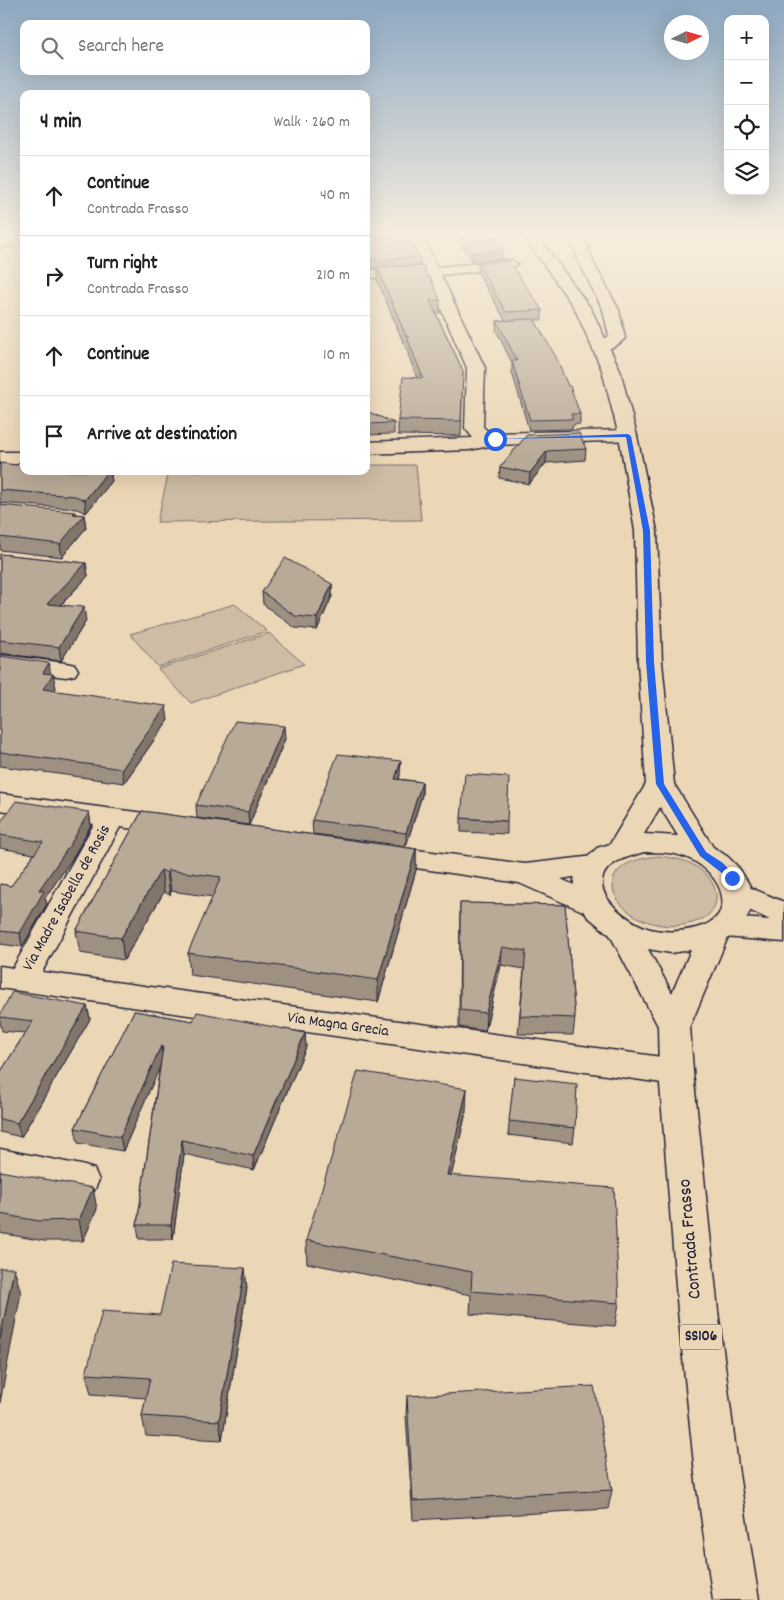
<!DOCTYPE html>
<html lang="en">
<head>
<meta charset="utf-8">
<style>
  body { margin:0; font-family:Dekko,sans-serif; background:#f6f6f6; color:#222 }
  .controls { position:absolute; right:15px; top:15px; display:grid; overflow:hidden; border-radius:10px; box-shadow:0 5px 20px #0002 }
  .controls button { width:45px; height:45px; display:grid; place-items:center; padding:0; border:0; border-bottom:1px solid #e0e0e0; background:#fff; color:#222; font:25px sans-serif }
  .compass { position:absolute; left:664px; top:15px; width:45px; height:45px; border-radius:50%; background:#fff; box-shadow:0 5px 20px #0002; rotate:85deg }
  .stop { position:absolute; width:15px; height:15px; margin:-11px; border:4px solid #2563eb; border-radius:50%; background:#fff }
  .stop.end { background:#2563eb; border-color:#fff; box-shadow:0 1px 5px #0008 }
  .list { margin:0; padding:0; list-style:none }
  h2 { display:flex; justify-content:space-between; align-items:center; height:65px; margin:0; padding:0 20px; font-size:21px }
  h2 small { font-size:16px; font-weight:400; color:#767676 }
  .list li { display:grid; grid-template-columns:32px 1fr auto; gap:15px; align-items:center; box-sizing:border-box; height:80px; padding:0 20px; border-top:1px solid #e0e0e0 }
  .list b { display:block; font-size:19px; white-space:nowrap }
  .list p { margin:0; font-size:16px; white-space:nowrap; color:#767676 }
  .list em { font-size:16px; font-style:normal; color:#767676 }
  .icon { flex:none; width:28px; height:28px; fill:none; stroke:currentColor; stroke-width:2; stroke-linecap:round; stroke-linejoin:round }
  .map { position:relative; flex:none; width:784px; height:1600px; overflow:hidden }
  .search { position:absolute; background:#fff; box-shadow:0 5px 20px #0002; left:20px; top:20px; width:350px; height:55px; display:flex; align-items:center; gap:12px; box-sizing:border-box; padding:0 18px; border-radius:10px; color:#767676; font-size:19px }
  .panel { position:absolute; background:#fff; box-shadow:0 5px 20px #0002; left:20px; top:90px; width:350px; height:385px; border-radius:10px }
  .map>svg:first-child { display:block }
  .green { fill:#cebca4; stroke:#786f70 }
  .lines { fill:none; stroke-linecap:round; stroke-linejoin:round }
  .stream { fill:#70686a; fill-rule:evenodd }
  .minor-casing { stroke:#22223b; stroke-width:3 }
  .major-casing { stroke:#22223b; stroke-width:3 }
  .minor { fill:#ebd6b5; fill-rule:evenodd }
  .major { fill:#ebd6b5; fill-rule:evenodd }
  .wall { fill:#9f9182; stroke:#22223b }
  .shaded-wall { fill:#82766a; stroke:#22223b }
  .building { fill:#b9a997; stroke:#22223b }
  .route { fill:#2563eb }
  .labels { text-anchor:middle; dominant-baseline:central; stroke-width:4.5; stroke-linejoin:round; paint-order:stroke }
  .shield { fill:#ebd6b5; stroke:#5e5860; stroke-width:1 }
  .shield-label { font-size:15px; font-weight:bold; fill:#22223b }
  .street-label { font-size:16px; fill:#22223b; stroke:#ebd6b5 }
  .near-street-label { font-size:19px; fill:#22223b; stroke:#ebd6b5 }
</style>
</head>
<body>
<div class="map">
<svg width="784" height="1600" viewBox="0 0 784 1600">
  <rect width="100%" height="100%" fill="#ebd6b5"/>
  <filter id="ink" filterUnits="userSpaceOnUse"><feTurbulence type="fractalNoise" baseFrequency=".02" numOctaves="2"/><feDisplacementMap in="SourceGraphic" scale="10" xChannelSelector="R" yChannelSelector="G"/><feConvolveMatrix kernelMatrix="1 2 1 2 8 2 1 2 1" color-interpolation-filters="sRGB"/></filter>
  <g filter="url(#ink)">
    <path class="green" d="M366 465H416L421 520 157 522 169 471H366Z
      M235 604 267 631 158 667 130 634Z
      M269 633 304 664 191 703 158 669Z
      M660 856C671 858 683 859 693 865 721 879 727 914 692 923 626 941 569 863 660 856Z"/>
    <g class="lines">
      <path class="stream" d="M24 246V248L0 249V247Z"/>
      <defs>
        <path id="minor" d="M569 235H583L594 264 619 310 625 338C619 346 604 352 594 350L592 346 609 336 603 310 580 264Z
          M421 243 428 247 437 267 511 260 518 264 511 268 441 275 485 368 483 427 488 431 496 433 628 430 635 432 637 436 635 440 495 445 469 450 366 454V442L473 438 465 428 467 368 427 277 366 278V270L423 268 414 247Z
          M0 452H24V464H0Z
          M0 655 66 663 75 665 78 670 75 675 66 677 0 669Z
          M0 794 174 817 184 820 188 826 184 832 174 835 120 827 42 972 676 1059 688 1063 693 1072 688 1081 676 1085 0 988V966L13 968 94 824 0 810Z
          M378 845 525 864 594 856 604 858 609 865 604 872 561 879 605 899 609 906 605 913 594 916 519 883 368 861 364 854 368 847Z
          M739 883 784 902V942L724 937 713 934 709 927 713 920 724 917 770 920 728 900 724 893 728 886Z
          M0 1149 81 1165 94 1169 99 1180 94 1191 81 1195 0 1179Z"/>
        <path id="major" d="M523 235H537L591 309 620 370 637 436 657 531 662 662 674 784 713 847 728 857 739 868 750 886 753 899 751 910 740 929 727 939 690 1026 693 1072 718 1311 739 1474 759 1600H713L695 1474 678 1311 659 1072 658 1026 610 935 587 916 573 890 575 872 580 865 597 848 610 844 646 784 638 662 635 531 619 436 602 370 575 309ZM660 807 678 836 644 834ZM644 852C660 852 677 852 692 860 722 875 740 917 696 928 681 932 662 933 647 928 622 919 578 883 618 861 626 857 635 855 644 852ZM648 949 671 953 691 950 672 993Z"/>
      </defs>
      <use href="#minor" class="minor-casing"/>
      <use href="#major" class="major-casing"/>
      <use href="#minor" class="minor"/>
      <use href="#major" class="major"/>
    </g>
    <path class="wall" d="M366 235 420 257V265L389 267 427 277 440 300V313H436L463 371 461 436 398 435V420L417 378 408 354V349H406L377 280V268H372L366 254Z
      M463 237 502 250V259L472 262 462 246Z
      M478 264 542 310V320H535L580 414V424L573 425 572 429 529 430 512 372V363L496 330 497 321 505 320 478 273Z
      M366 411 394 423V434L366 435Z
      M527 435 586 449 585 460 546 463 529 484 499 478 500 467Z
      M0 463 24 471H110L112 481 86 513 77 509 0 503Z
      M0 505 84 515 86 528 62 557 0 550Z
      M0 554 86 563 88 576 61 605 86 621 61 661 0 653Z
      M332 584V596L317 630 295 628 263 604 262 592Z
      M0 656 50 673 56 688 54 691 168 720 124 783 0 766Z
      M285 739 249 825 197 818 196 805Z
      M400 775 399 779 422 782V795L406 846 313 834 312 820Z
      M142 811 416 849V870L378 1002 190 975 188 953 213 897 171 891 170 895 164 892 124 960 80 953 76 931Z
      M89 812 91 825 72 859 45 898 47 904 22 947 0 944V884L11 886 34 854 0 848V823Z
      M461 818 507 821V834L461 832Z
      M460 903 565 905 575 1018 573 1035 518 1034 524 969 501 965 485 1031 459 1027Z
      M87 1006 90 1019 21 1137 0 1132V1073L25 1033 2 1031 0 1022V1017Z
      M134 1011 193 1021 305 1033 306 1047 254 1170 184 1154 173 1239H139L137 1225 160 1065 123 1151 78 1143 75 1128Z
      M514 1077 575 1128 573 1143 508 1135Z
      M466 1112 451 1176 619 1303 615 1326 470 1314 471 1295 307 1263 306 1240Z
      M0 1171 97 1209 83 1241H44L0 1233Z
      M247 1288 222 1440 146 1436 142 1416 146 1398 91 1394 86 1374 160 1315Z
      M407 1396 612 1490 608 1509 413 1520 406 1416Z"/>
    <path class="shaded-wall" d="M502 250V259L472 262V253Z
      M547 451 546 463 529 484 530 473Z
      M108 471H110L112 481 86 513 85 500Z
      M75 512 77 524 84 515 86 528 62 557 60 544Z
      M86 563 88 576 49 617 47 604Z
      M332 584V596L317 630V618Z
      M84 607 86 621 61 661 59 647Z
      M49 663 51 677 53 674 56 688 45 703 43 689V673Z
      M166 706 168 720 124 783 122 769Z
      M284 726 285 739 249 825 248 812Z
      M401 761 400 775 395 792V779Z
      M422 782V795L406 846V833Z
      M89 812 91 825 72 859 45 898 47 904 22 947 20 933 39 890Z
      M416 849V870L378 1002V980Z
      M161 870 164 892 124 960 121 938Z
      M168 870 171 891 170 895 167 873Z
      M502 947 501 965 485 1031 486 1013Z
      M87 1006 90 1019 21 1137 17 1123Z
      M305 1033 306 1047 254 1170 253 1156Z
      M161 1046 163 1060 123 1151 120 1137Z
      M467 1089 466 1112 446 1199 447 1175Z
      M182 1140 184 1154 173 1239 171 1225Z
      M93 1188 97 1209 83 1241 79 1220Z
      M14 1268 21 1293 0 1403V1339Z
      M245 1268 247 1288 222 1440 219 1421Z"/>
    <path class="building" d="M366 235H406L420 257 372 260 366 246Z
      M495 236 502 250 472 253 463 237Z
      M509 261 542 310 506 312 478 264Z
      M424 266 427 277H430L440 300 430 301 463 371 461 421 398 420 403 377 423 378 408 340V336H406L377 267Z
      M534 319 556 357 568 386H570L580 414H571L573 419 530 420 512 361H517L497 321Z
      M366 411 394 423 366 424Z
      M579 433 586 449 547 451 530 473 500 467 527 435Z
      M21 461H24V471H108L85 500 75 496 0 490V463L17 465Z
      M0 505 75 512 73 514 84 515 60 544 0 537Z
      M0 554 86 563 47 604 84 607 59 647 0 640Z
      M285 558 332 584 317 618 295 616 262 592Z
      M0 656 49 663 43 673 53 674 43 689 166 706 122 769 0 752Z
      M235 721 284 726 248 812 196 805Z
      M338 754 401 761 395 779 422 782 406 833 312 820Z
      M465 774 509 777 507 821 461 818Z
      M16 801 89 812 70 845 39 890 44 891 20 933 0 931V884L11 886 43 842 0 835V823Z
      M142 811 416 849 378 980 188 953 221 877 168 870 167 873 161 870 121 938 76 931Z
      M460 903 565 905 575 1018 520 1016 526 951 502 947 486 1013 460 1010Z
      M12 992 87 1006 17 1123 0 1119V1073L33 1021 0 1017V1015Z
      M134 1011 193 1021 197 1012 305 1033 253 1156 182 1140 171 1225H137L163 1047 161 1046 120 1137 75 1128Z
      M358 1071 467 1089 447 1175 614 1188 619 1303 471 1291 472 1272 306 1240Z
      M514 1077 577 1084 575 1128 509 1121Z
      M0 1171 93 1188 79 1220 39 1221 0 1214Z
      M171 1264 245 1268 219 1421 142 1416 150 1378 86 1374 102 1311 160 1315Z
      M0 1268H14L0 1339Z
      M594 1386 612 1490 413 1501 407 1396Z"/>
  </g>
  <linearGradient id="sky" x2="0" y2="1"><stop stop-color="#8da8c2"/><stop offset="0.51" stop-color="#f6edde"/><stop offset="1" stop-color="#f6edde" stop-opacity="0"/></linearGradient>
  <rect width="784" height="459" fill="url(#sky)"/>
  <path class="route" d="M628 434 631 436 650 531 654 662 664 784 706 852 723 863 735 876 737 878 732 881 700 856 656 784 646 662 643 531 626 437 492 439Z"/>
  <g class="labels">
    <rect class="shield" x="680" y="1324.5" width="42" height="25" rx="4"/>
    <g class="shield-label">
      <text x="701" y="1337">SS106</text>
    </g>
    <g class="street-label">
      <text transform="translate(67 898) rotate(-61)">Via Madre Isabella de Rosis</text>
      <text transform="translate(338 1025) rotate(8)">Via Magna Grecia</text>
    </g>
    <g class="near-street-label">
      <text transform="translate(691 1239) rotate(-95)">Contrada Frasso</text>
    </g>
  </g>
</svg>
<div class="controls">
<button>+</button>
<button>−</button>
<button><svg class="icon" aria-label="locate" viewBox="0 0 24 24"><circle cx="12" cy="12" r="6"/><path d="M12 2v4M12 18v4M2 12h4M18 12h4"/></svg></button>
<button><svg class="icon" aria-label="layers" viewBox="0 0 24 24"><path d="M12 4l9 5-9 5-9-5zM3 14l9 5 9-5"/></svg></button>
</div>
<svg class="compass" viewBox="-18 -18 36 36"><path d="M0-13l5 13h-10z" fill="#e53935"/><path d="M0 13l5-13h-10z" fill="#767676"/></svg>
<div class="stop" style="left:495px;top:439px"></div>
<div class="stop end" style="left:732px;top:878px"></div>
<div class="search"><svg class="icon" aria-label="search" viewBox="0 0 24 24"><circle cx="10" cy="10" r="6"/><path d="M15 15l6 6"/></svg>Search here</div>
<section class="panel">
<h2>4 min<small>Walk · 260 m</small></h2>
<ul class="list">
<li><svg class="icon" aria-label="ahead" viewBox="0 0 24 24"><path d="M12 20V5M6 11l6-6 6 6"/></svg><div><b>Continue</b><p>Contrada Frasso</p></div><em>40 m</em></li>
<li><svg class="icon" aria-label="right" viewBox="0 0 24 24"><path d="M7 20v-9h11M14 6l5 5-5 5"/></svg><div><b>Turn right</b><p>Contrada Frasso</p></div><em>210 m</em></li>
<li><svg class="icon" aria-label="ahead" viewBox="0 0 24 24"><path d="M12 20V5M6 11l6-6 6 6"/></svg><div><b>Continue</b></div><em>10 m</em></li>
<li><svg class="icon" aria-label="arrive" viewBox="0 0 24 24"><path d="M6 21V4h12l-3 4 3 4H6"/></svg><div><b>Arrive at destination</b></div></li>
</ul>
</section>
</div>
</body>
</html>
